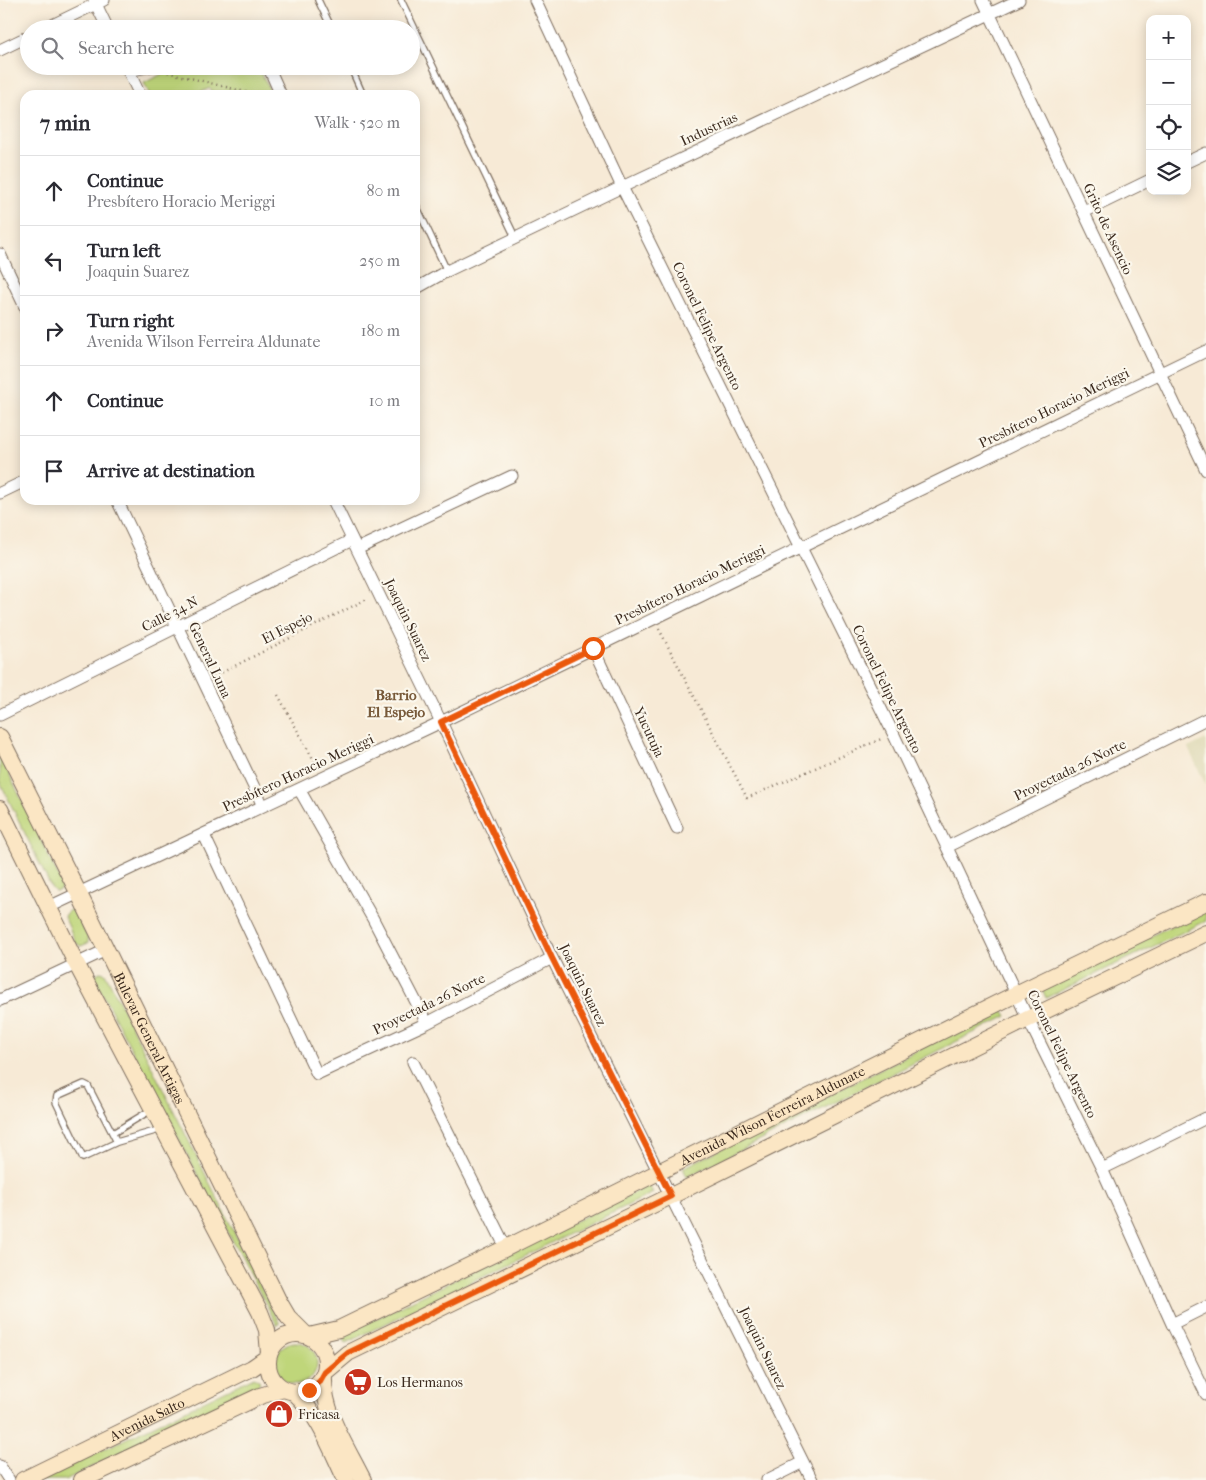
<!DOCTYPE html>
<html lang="en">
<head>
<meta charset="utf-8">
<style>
  body { margin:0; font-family:"IM FELL French Canon",serif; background:#f2f2f3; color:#2b2b33 }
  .controls { position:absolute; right:15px; top:15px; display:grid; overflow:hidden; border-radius:10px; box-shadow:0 2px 12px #0003 }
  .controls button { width:45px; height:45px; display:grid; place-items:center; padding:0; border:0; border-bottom:1px solid #e1e1e2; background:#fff; color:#2b2b33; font:25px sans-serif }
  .stop { position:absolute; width:15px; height:15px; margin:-11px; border:4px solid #ea580c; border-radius:50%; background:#fff }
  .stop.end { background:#ea580c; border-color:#fff; box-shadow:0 1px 5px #0008 }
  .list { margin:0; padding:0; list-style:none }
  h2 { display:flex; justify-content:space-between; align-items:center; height:65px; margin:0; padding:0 20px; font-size:21px }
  h2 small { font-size:16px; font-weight:400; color:#7c7c81 }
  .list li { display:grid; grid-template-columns:32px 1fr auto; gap:15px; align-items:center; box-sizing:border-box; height:70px; padding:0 20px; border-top:1px solid #e1e1e2 }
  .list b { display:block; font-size:19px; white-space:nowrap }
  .list p { margin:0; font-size:16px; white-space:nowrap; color:#7c7c81 }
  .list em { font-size:16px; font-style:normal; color:#7c7c81 }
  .icon { flex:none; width:28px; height:28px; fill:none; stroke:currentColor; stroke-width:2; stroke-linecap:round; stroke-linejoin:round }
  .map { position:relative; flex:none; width:1206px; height:1480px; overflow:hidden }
  .search { position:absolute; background:#fff; box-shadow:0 2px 12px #0003; left:20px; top:20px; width:400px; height:55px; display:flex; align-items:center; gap:12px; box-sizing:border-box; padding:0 18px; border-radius:28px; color:#7c7c81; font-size:19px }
  .panel { position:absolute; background:#fff; box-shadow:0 2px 12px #0003; left:20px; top:90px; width:400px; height:415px; border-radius:15px }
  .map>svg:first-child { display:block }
  .built { fill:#e1dcba }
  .green { fill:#bfd67a; stroke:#7d804c }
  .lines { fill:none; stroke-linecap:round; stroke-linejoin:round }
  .lane-casing { stroke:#7d6d5e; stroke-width:8 }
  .street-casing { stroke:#7d6d5e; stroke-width:13 }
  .secondary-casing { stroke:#7d6d5e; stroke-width:18 }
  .path { stroke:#7d6d5e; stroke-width:2.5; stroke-dasharray:1 4; stroke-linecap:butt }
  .lane { stroke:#fff; stroke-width:5.5 }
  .street { stroke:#fff; stroke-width:11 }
  .secondary { stroke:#fbe6c4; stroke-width:16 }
  .route { stroke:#ea580c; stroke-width:6 }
  .labels { text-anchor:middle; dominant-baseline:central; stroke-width:4.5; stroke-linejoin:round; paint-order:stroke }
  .street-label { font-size:14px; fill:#3b2a1e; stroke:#fbf7ec }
  .poi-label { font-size:14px; fill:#3b2a1e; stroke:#fbf7ec; text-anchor:start }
  .neighbourhood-label { font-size:15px; font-weight:bold; fill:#785a3a; stroke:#fbf7ec }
</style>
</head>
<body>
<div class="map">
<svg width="1206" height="1480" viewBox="0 0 1206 1480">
  <rect width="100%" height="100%" fill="#fbf7ec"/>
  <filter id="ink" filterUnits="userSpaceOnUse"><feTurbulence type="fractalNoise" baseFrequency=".02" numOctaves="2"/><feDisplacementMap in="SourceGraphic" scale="10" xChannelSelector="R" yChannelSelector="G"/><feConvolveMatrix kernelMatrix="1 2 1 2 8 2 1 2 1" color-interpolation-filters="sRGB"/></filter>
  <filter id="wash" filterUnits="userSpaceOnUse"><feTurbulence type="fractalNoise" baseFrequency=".0096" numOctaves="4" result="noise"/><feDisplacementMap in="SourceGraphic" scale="20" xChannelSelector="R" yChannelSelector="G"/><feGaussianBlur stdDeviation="1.12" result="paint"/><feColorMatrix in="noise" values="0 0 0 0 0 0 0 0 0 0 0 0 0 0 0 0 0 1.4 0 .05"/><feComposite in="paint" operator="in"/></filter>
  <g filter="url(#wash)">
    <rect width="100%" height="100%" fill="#f7ead6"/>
    <path class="built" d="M1206 739V785L1188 748Z"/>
    <path class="green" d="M178 66H258L272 95H214L210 88 195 95H150L144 83Z
      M0 755 62 884 61 889 56 892 52 889 0 782Z
      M1206 909V921L1046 998 1042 989Z
      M71 910 75 912 88 938V943L81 946 76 943 64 916 67 912Z
      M100 972 105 973 280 1324 277 1325 94 978 96 974Z
      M1002 1008 1007 1016 687 1177 683 1168Z
      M649 1185 653 1193 346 1343 342 1335Z
      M275 1363a21 21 0 1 1 42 0a21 21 0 1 1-42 0Z
      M254 1377 260 1381 257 1388 65 1480H40Z"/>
  </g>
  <g filter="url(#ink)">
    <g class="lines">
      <defs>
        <path id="lane" d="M318 0 332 29
          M401 0 516 239
          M350 66 363 95
          M415 203 447 271
          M113 1133 151 1110
          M117 1142 88 1086 84 1084 57 1096 56 1102 83 1158 117 1142 162 1129"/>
        <path id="street" d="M94 0 108 29
          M535 0 622 187 893 733 1028 1019 1102 1169 1172 1324 1206 1394
          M983 0 1206 470
          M44 29 104 0
          M0 50 29 36
          M126 66 140 95
          M268 66 281 95
          M128 71 152 66
          M1187 162 1206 153
          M1084 212 1150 180
          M0 254 25 307
          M415 289 447 271 622 187 1019 0
          M0 493 25 481
          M117 500 263 806
          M333 500 441 722 552 958 812 1480
          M357 549 512 476
          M593 648 677 828
          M0 715 352 540
          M299 789 373 919 427 1023
          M204 835 317 1074 427 1023 552 958
          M947 847 1206 719
          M49 907 441 722 1206 351
          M0 1000 106 950
          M413 1062 506 1248
          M1102 1169 1206 1118
          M1172 1324 1206 1307
          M0 1466 9 1480
          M767 1480 803 1462"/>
        <g id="secondary">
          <path id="s1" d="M0 737 79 894 278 1300 288 1317 306 1335"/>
          <path d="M0 809 76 963 260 1312 267 1330 269 1353"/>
          <circle cx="297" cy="1363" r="29"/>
          <path id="s2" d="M309 1336 339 1329 506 1248 1016 994 1206 902"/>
          <path d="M325 1372 348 1353 671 1196 1028 1019 1206 933"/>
          <path d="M324 1375C322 1412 347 1447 363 1480"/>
          <path d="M295 1393C320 1417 331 1449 346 1480"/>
          <path id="s3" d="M23 1480 252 1368 268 1357"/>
          <path d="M82 1480 260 1396 283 1389"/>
        </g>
      </defs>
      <use href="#lane" class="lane-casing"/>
      <use href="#street" class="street-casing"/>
      <use href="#secondary" class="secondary-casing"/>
      <path class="path" d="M163 71 257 95
        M659 629 747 798 881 739
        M213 677 369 598
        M278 695 318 768"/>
      <use href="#lane" class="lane"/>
      <use href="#street" class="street"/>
      <use href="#secondary" class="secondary"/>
    </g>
  </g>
  <g class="lines" filter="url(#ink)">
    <path class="route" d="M309 1390 320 1381 325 1372 348 1353 671 1196 552 958 441 722 593 648"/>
  </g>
  <defs>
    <symbol id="supermarket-disc" viewBox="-11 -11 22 22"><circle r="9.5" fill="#c8321e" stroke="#fbf7ec"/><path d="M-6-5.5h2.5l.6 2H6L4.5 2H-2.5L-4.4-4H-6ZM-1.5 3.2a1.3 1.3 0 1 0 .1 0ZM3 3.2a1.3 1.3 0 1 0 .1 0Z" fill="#fff"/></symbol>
    <symbol id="shop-disc" viewBox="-11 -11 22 22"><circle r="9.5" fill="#c8321e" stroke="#fbf7ec"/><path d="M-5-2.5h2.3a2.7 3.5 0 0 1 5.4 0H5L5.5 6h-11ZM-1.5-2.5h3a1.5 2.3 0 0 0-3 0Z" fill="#fff"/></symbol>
  </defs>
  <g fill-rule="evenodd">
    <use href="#supermarket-disc" x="342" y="1366" width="32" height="32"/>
    <use href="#shop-disc" x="263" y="1398" width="32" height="32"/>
  </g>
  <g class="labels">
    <g class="street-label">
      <text transform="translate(709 129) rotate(-25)">Industrias</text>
      <text transform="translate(1108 229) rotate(65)">Grito de Asencio</text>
      <text transform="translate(707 326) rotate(64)">Coronel Felipe Argento</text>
      <text transform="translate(1054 408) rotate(-26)">Presbítero Horacio Meriggi</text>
      <text transform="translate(690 585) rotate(-26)">Presbítero Horacio Meriggi</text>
      <text transform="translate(170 614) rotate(-27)">Calle 34 N</text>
      <text transform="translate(408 620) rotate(64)">Joaquin Suarez</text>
      <text transform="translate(287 628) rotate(-27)">El Espejo</text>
      <text transform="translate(210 660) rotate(65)">General Luna</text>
      <text transform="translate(887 689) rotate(64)">Coronel Felipe Argento</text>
      <text transform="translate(649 732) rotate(65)">Yucutuja</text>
      <text transform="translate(1070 770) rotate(-26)">Proyectada 26 Norte</text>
      <text transform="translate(298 773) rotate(-25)">Presbítero Horacio Meriggi</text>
      <text transform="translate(583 985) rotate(64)">Joaquin Suarez</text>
      <text transform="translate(429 1004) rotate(-26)">Proyectada 26 Norte</text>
      <text stroke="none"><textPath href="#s1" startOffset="336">Bulevar General Artigas</textPath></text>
      <text transform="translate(1062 1054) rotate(64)">Coronel Felipe Argento</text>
      <text stroke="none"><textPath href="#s2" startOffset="514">Avenida Wilson Ferreira Aldunate</textPath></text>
      <text transform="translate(763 1348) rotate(64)">Joaquin Suarez</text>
      <text stroke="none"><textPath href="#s3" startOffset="138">Avenida Salto</textPath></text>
    </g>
    <g class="poi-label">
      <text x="377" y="1382">Los Hermanos</text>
      <text x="298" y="1414">Fricasa</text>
    </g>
    <g class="neighbourhood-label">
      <text x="396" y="695">Barrio<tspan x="396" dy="17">El Espejo</tspan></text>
    </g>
  </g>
</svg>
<div class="controls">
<button>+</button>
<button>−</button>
<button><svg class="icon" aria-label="locate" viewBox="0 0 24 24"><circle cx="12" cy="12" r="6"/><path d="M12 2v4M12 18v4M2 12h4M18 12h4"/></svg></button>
<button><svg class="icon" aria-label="layers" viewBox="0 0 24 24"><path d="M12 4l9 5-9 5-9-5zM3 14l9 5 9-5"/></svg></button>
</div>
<div class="stop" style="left:593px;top:648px"></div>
<div class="stop end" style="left:309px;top:1390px"></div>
<div class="search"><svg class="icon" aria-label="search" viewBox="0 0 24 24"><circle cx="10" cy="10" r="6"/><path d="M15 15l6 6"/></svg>Search here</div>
<section class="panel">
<h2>7 min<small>Walk · 520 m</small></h2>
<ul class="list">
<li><svg class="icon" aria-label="ahead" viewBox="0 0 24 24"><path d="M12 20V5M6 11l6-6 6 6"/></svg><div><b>Continue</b><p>Presbítero Horacio Meriggi</p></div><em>80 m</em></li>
<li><svg class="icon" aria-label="left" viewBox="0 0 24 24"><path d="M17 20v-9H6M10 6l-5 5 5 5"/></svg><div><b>Turn left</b><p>Joaquin Suarez</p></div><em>250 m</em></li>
<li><svg class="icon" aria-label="right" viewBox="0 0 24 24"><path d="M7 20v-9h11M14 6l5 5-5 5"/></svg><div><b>Turn right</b><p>Avenida Wilson Ferreira Aldunate</p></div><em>180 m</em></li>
<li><svg class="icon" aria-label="ahead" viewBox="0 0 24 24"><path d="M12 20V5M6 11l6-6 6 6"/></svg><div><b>Continue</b></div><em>10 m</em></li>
<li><svg class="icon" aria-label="arrive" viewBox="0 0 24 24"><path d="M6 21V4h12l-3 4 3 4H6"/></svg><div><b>Arrive at destination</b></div></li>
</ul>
</section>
</div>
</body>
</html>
